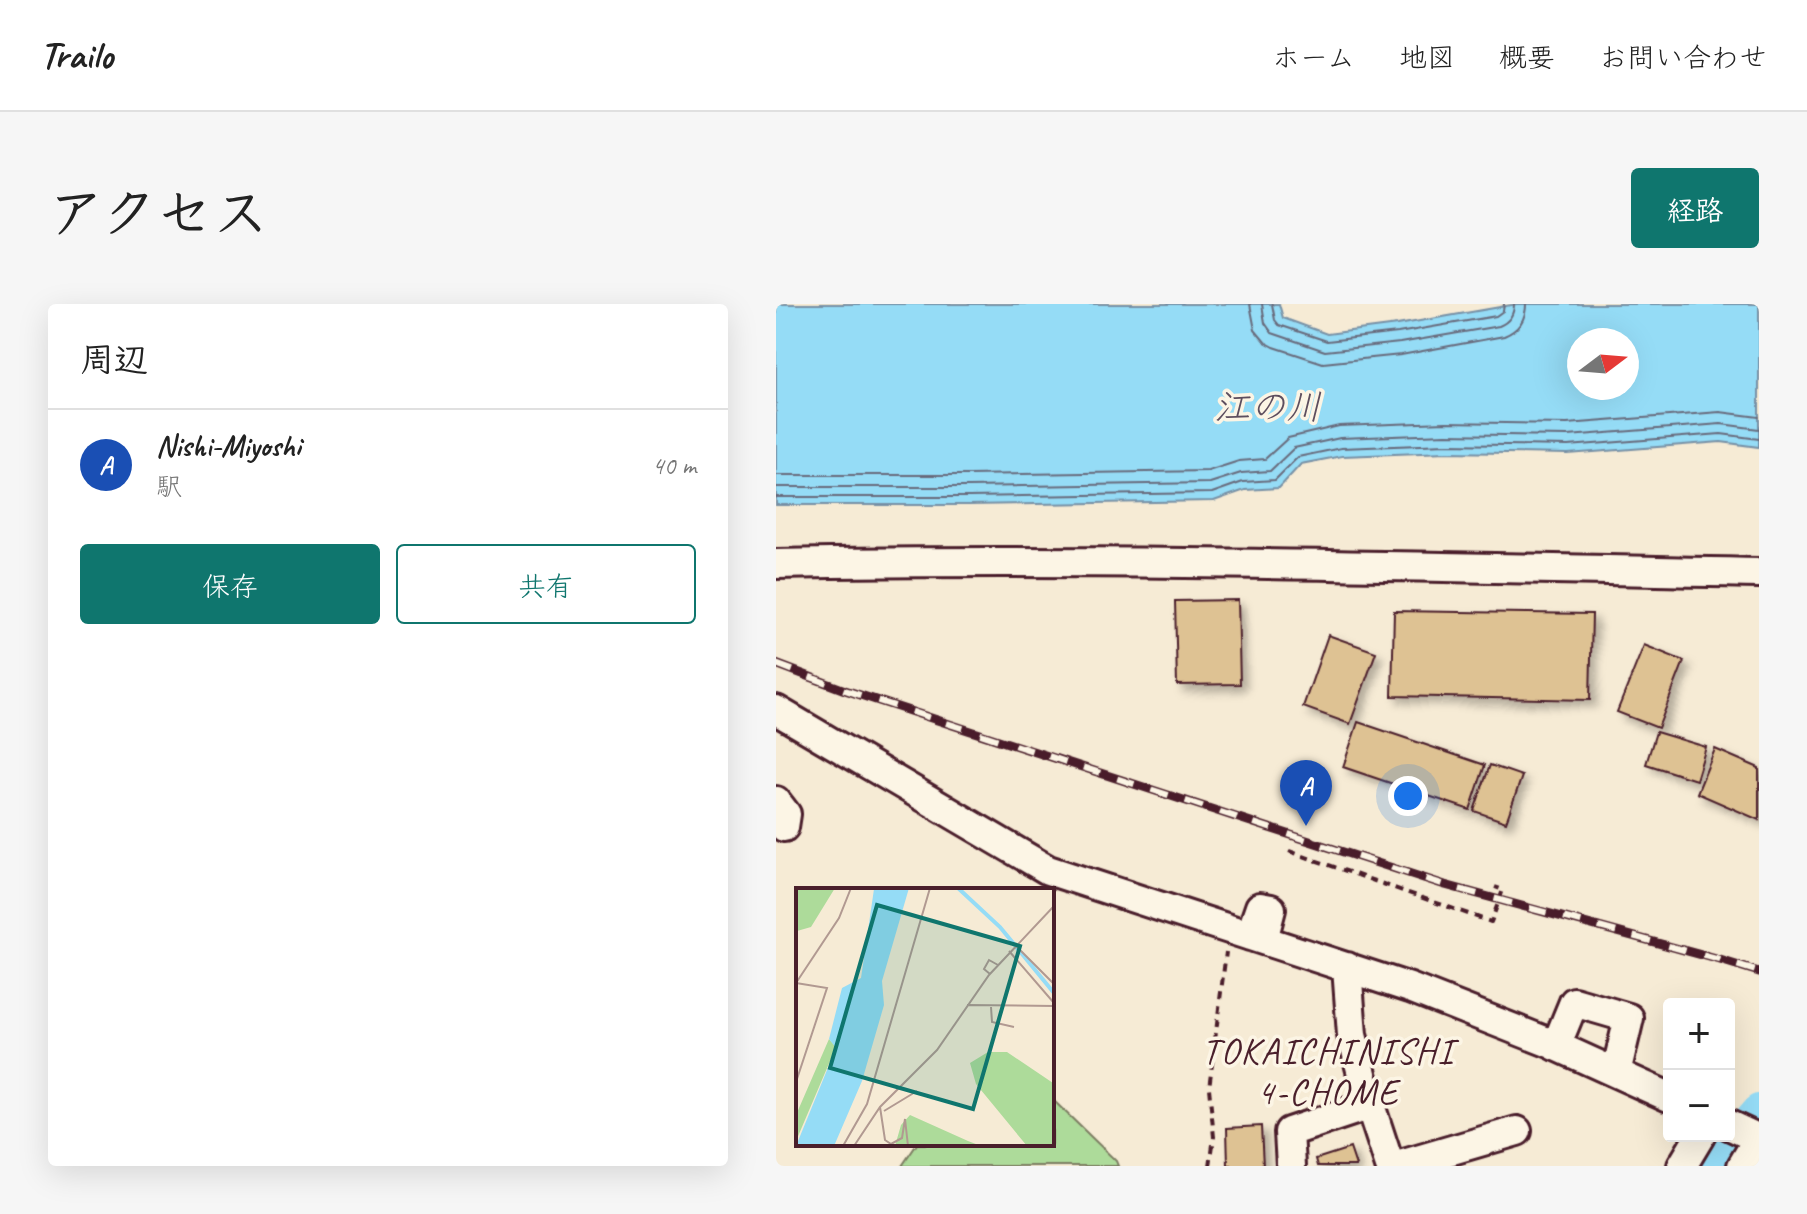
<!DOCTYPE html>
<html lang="ja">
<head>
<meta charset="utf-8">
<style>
  body { margin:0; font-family:Caveat,"Klee One",sans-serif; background:#f6f6f6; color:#222 }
  .controls { position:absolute; right:24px; bottom:24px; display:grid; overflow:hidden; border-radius:8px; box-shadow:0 8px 32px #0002 }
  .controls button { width:72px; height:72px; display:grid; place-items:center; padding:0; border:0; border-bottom:2px solid #e0e0e0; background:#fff; color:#222; font:40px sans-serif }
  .compass { position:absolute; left:791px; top:24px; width:72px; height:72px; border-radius:50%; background:#fff; box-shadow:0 8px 32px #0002; rotate:74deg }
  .you { position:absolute; left:632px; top:492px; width:28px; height:28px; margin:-20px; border:6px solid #fff; border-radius:50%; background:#1a73e8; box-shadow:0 0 0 12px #1a73e833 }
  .badge { display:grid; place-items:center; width:52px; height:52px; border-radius:50%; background:#0f766e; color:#fff; font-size:26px; font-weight:700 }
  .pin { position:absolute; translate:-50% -66px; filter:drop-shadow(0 2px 4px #0008) }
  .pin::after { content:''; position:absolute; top:42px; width:28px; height:24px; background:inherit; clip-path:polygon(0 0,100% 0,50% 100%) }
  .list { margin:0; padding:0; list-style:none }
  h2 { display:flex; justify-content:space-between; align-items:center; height:104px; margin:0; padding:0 32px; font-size:34px }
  h2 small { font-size:26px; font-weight:400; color:#767676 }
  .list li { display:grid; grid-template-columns:52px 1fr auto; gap:24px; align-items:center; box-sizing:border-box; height:112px; padding:0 32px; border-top:2px solid #e0e0e0 }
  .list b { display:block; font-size:30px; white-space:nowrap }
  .list p { margin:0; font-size:26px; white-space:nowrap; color:#767676 }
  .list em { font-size:26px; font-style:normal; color:#767676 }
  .actions { display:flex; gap:16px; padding:24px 32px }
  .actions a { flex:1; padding:18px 0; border:2px solid #0f766e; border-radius:8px; text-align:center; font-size:28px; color:#0f766e }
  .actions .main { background:#0f766e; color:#fff }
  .map { position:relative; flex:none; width:983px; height:862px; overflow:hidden; border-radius:8px }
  header { display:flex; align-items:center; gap:48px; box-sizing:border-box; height:112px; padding:0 40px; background:#fff; border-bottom:2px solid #e0e0e0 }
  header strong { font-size:38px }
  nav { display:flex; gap:44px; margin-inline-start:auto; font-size:28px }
  .intro { display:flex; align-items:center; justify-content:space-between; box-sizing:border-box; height:192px; padding:0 48px }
  h1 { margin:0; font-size:56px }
  .button { padding:20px 36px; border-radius:8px; background:#0f766e; color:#fff; font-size:28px; font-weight:700 }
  main { display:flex; gap:48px; padding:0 48px }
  aside { flex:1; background:#fff; border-radius:8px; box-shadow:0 8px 32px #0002 }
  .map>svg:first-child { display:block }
  .green { fill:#addb9a; stroke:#7c7d62; stroke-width:2 }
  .water { fill:#95dcf6; stroke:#7790a5; stroke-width:2; fill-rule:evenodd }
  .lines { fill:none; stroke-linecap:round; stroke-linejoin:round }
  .shore { stroke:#686b7c; stroke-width:2 }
  .river { stroke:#95dcf6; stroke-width:36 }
  .building { fill:#dec293; stroke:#4a1f2b; stroke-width:2; filter:url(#shadow) }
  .minor-casing { stroke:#4a1f2b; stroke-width:34 }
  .path { stroke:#4a1f2b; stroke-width:4; stroke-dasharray:8 6; stroke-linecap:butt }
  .minor { stroke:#fcf5e5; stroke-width:28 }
  .rail-casing { stroke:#4a1f2b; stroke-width:9 }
  .rail { stroke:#fcf5e5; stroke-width:6; stroke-dasharray:18; stroke-linecap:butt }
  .labels { text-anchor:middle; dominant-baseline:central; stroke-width:7; stroke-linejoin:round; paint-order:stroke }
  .water-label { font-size:36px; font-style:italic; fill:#5d4e5e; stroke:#fcf5e5 }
  .neighbourhood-label { font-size:36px; letter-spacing:2px; fill:#4a1f2b; stroke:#fcf5e5 }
  .inset-river { fill:none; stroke:#95dcf6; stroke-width:4 }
  .inset-road { fill:none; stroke:#b19991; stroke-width:2 }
  .view { fill:#0f766e; fill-opacity:0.15; stroke:#0f766e; stroke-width:4 }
  .inset-edge { fill:none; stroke:#4a1f2b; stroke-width:4 }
</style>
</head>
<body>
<header>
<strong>Trailo</strong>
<nav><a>ホーム</a><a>地図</a><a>概要</a><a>お問い合わせ</a></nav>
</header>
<div class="intro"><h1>アクセス</h1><a class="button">経路</a></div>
<main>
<aside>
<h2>周辺<small></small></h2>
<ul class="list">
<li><span class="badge" style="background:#1a4fb4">A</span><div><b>Nishi-Miyoshi</b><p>駅</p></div><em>40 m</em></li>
</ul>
<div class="actions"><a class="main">保存</a><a>共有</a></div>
</aside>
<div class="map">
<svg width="983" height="862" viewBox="0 0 983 862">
  <defs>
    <filter id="shadow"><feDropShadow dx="6" dy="6" stdDeviation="4" flood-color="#0004"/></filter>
  </defs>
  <rect width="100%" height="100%" fill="#f6ebd5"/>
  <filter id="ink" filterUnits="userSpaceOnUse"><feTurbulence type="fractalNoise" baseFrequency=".0125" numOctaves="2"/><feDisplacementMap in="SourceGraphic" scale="16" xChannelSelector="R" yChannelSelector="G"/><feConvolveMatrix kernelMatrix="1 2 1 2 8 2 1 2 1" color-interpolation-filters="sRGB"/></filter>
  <g filter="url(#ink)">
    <path class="green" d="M276 795 340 857 342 862H126L141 840H276Z"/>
    <path class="water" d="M0 0H503L507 14 551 30 621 21 741 0H983V143L945 138 792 150 671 148 566 152 525 160 503 184 469 186 438 197 193 201H0ZM803 36H851V84H803Z"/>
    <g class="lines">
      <path class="shore" d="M474 0 479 26 489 38 498 43 547 59 625 51 728 32C743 26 750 16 750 0
        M486 0 489 19 496 29 549 47 624 39 723 22C733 18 738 11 738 0
        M496 0 499 16 503 21 551 37 622 29 720 12 727 7 728 0
        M0 171H193L432 167 463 157 489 155 512 134 563 122 670 118 791 120 944 108 983 113
        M0 183H193L434 179 465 169 494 167 518 144 564 134 670 130 792 132 945 120 983 125
        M0 193H193L436 189 467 178 499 176 522 153 565 144 671 140 792 142 945 130 983 135"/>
      <path class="river" d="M939 862 945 852 983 808"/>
    </g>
    <path class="building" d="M462 296 464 380 401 381 399 297Z
      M618 307 816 310 814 396 616 392Z
      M552 331 600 348 574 420 527 403Z
      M868 341 908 357 882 424 841 408Z
      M582 418 709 461 694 506 567 463Z
      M880 428 930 443 920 476 870 460Z
      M939 445 983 464V516L921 489Z
      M714 461 746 472 730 518 698 507Z
      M485 822 487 862H452L451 824Z
      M574 844 580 862H542L540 855Z"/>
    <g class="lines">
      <defs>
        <path id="minor" d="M0 260C328 254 655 263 983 269
          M0 406 272 566 634 684 774 739 893 793
          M0 497 10 510 8 523
          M474 632 484 603 495 605 487 636
          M571 663 576 731 594 801 614 862
          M780 742 798 698 853 714 840 769
          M953 821 983 835
          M515 862 513 828 594 801
          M621 862 741 827
          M906 862 924 832
          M966 862 982 835"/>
      </defs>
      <use href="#minor" class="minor-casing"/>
      <path class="path" d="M513 547 715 618 727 586 719 583
        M434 862 438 833 433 784 450 648"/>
      <use href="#minor" class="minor"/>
      <defs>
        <path id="rail" d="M0 360 69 386 669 581 944 656 983 668"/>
      </defs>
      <use href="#rail" class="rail-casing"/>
      <use href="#rail" class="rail"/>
    </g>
  </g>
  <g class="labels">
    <g class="water-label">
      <text x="492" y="103">江の川</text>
    </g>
    <g class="neighbourhood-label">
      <text x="552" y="747">TOKAICHINISHI<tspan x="552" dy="41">4-CHOME</tspan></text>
    </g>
  </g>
  <g transform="translate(20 584)">
    <rect width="258" height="258" fill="#f6ebd5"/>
    <path d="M0 0H39L15 39 1 43ZM33 151 40 159 0 253V227ZM192 164H211L257 195 258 258H231L180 196 174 175ZM114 227 172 253 185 258H99L105 237Z" fill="#addb9a"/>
    <path d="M78 1 113 0 86 93 88 117 66 193 38 258H0L40 160 33 151 46 100 65 90Z" fill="#95dcf6"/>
    <path class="inset-river" d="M162 0 204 39 258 105"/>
    <path class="inset-road" d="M219 57 258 96M213 63 258 115M194 86 188 81 193 72 202 77M0 95 43 30 55 0M171 117 258 118M195 119 196 134 218 139M0 194 31 100 0 95M84 219 89 252 95 256 106 250 109 231 112 258M88 223 121 203M47 258 71 216 134 0M58 258 84 219 141 162 193 87 258 18"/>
    <path class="view" d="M81 17 224 58 177 221 34 180Z"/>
    <rect width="258" height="258" class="inset-edge"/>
  </g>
</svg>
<div class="controls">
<button>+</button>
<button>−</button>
</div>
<svg class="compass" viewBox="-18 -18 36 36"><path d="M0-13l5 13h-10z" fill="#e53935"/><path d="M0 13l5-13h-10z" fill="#767676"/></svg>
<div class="you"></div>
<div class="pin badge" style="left:530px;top:522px;background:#1a4fb4">A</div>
</div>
</main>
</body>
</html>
